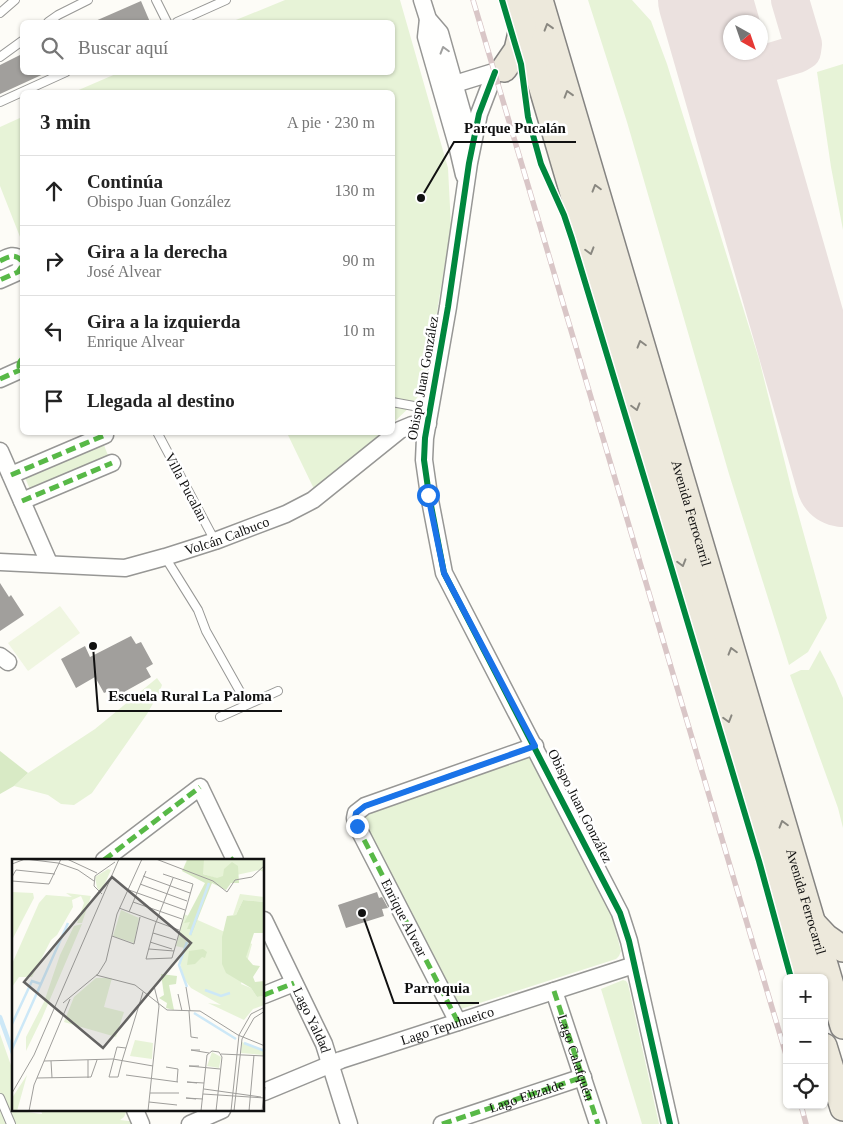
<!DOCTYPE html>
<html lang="es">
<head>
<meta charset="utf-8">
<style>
  body { margin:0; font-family:"Times New Roman",serif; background:#f2f2f2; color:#222 }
  .controls { position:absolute; right:15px; bottom:15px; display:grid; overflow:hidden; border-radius:8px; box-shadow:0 1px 4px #0004 }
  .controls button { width:45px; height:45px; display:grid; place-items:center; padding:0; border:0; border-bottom:1px solid #e0e0e0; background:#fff; color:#222; font:25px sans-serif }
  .compass { position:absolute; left:723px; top:15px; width:45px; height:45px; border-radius:50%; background:#fff; box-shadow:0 1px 4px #0004; rotate:140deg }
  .stop { position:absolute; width:15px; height:15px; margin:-11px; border:4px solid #1a73e8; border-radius:50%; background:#fff }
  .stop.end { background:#1a73e8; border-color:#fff; box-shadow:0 1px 5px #0008 }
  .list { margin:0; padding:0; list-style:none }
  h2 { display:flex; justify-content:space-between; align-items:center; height:65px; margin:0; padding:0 20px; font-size:21px }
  h2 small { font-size:16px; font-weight:400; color:#767676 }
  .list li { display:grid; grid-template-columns:32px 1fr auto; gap:15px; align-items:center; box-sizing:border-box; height:70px; padding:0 20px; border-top:1px solid #e0e0e0 }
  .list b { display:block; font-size:19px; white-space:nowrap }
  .list p { margin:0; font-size:16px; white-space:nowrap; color:#767676 }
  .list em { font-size:16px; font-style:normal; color:#767676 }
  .icon { flex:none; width:28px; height:28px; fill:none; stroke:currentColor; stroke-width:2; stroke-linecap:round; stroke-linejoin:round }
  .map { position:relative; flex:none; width:843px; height:1124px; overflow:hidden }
  .search { position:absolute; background:#fff; box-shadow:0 1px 4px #0004; left:20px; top:20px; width:375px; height:55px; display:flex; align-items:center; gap:12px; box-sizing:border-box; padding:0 18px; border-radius:8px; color:#767676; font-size:19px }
  .panel { position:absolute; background:#fff; box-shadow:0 1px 4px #0004; left:20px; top:90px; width:375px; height:345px; border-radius:8px }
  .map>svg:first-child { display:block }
  .green { fill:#e7f3d7 }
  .forest { fill:#d8eac5 }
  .pitch { fill:#f0f6e1 }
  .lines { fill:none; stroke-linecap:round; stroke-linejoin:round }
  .stream { stroke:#cde8f7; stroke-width:4.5 }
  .taxiway { stroke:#ebe1df; stroke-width:38 }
  .runway { stroke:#ebe1df; stroke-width:94 }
  .building { fill:#a19f9c }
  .service-casing { stroke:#979795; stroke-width:10 }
  .minor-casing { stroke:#979795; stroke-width:19 }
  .primary-casing { stroke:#858482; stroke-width:28 }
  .service { stroke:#fffffe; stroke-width:8 }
  .minor { stroke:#fffffe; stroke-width:16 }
  .primary { stroke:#ede9dc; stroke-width:25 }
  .rail-casing { stroke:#d9c6c7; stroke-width:5.5 }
  .rail { stroke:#fff; stroke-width:4; stroke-dasharray:11; stroke-linecap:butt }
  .quiet { stroke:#58b947; stroke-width:5; stroke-dasharray:10 5; stroke-linecap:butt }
  .cycleway-casing { stroke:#fff; stroke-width:9 }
  .cycleway { stroke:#00873e; stroke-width:6 }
  .oneway { stroke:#8a8881 }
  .oneway2 { stroke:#a0a09f }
  .route { stroke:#1a73e8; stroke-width:6 }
  .labels { text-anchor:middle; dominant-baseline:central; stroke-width:5; stroke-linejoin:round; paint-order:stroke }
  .street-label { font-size:14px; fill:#111; stroke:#fff }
  .inset-river { fill:none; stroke:#cde8f7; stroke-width:2.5 }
  .inset-road { fill:none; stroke:#9f9e9b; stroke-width:1 }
  .view { fill:#646362; fill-opacity:0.15; stroke:#646362; stroke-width:2.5 }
  .inset-edge { fill:none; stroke:#111; stroke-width:2.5 }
  .leader { fill:none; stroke:#111; stroke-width:2 }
  .callout-dot { fill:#111; stroke:#fff; stroke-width:2 }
  .callout-label { font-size:15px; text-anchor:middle; font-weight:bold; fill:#111; stroke:#fff; stroke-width:5; stroke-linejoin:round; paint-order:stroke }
</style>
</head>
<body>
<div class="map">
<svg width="843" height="1124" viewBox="0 0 843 1124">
  <rect width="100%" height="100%" fill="#fdfcf7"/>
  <path class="green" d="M285 0H400L448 168 451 227 425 384 414 403 393 423 392 92H74L118 73 392 72V22H231Z
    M588 0H632L651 21 667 64 759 359 793 495 827 618 808 652 789 665 729 474 627 122Z
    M843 64V230L831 167 817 72Z
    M22 117V242L0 186V127Z
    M287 433H382L354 457 314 489Z
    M102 440 109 458 31 492 24 475Z
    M820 650 835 679 843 698V828L838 808 790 675 801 670H809Z
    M157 678 162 685 159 693 147 714 92 793 74 805 61 804 48 795 14 786 28 773 95 729Z
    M531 755 612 917 621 951 619 956 616 959 458 1010 454 1008 361 815Z
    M623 980 626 981 628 984 659 1124H642L601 989Z
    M0 1034 14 1074V1110H26L27 1112 42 1114 41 1110H127L124 1117 120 1120 138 1122V1124H0Z"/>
  <path class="forest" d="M0 751 28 773 14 786 0 794Z"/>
  <path class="pitch" d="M60 606 80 633 28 671 8 643Z"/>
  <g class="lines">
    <path class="stream" d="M0 1017 14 1056"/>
    <path class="taxiway" d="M727 75 797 54 802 51 803 44 790 0"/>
    <path class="runway" d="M705 0 843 480"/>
  </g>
  <path class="building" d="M141 1 150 22H93Z
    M22 54V72H48L0 94V65Z
    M0 583 9 597 11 595 24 615 0 631Z
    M131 636 136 644 141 642 153 664 146 668 151 677 115 697 111 690 104 693 95 677 76 688 61 659 85 646 90 657Z
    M377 892 379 898 382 897 388 908 382 909 384 916 346 928 338 905Z"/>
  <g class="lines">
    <defs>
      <path id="service" d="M156 0 167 22
        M0 13 15 0
        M48 22 58 15 88 0
        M177 22 226 0
        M0 57 22 41
        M0 102 66 72
        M392 402 430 409
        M157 432 215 541
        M165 557 198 610 206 631 247 704
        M220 717 278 691
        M0 1098 11 1124"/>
      <g id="minor">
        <path d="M422 0 428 19 440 33 471 143"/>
        <path d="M428 19 426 37 457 145 464 175"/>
        <path d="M495 72 479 114 469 163 448 307 425 438 424 460 429 495 444 573 620 913 629 941 670 1124"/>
        <path d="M445 87 500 70"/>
        <path d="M0 261C8 257 14 253 21 260L22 266 18 272 0 280"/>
        <path d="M0 379 20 370"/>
        <path d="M0 451 49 563"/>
        <path d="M11 475 105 435"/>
        <path d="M22 501 112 463"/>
        <path id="s1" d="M0 562 125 568 165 557 215 541 286 514 313 500 400 430 412 425 428 424"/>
        <path d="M0 656 8 662"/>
        <path d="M104 860 200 787 235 860"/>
        <path id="s2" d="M264 920 324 1044 349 1124"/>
        <path id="s3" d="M554 991 598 1124"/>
        <path d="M264 995 294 983"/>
        <path d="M458 1022 357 826 355 818 356 813 365 806 535 746"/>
        <path id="s4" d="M264 1092 341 1060 634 965"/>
        <path d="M135 1110 141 1124"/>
        <path d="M190 1124 222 1110"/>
        <path d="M442 1124 583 1077"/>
      </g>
      <g id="primary">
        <path d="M516 0 804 978"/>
        <path id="s5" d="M540 0 843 1026"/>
        <path d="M504 69 517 50 523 24"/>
        <path d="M811 921 826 937 843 949"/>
        <path d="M824 1046 843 1108"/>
      </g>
    </defs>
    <use href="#service" class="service-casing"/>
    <use href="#minor" class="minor-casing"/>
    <use href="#primary" class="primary-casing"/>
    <use href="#service" class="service"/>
    <use href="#minor" class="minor"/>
    <use href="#primary" class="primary"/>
    <defs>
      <path id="rail" d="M473 0 787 1058
        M801 1105 806 1124"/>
    </defs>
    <use href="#rail" class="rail-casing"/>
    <use href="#rail" class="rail"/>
    <g class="quiet">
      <path d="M0 261C8 257 14 253 21 260L22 266 18 272 0 280"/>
      <path d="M22 359C18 363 18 369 22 373"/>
      <path d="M0 379 20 370"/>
      <path d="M11 475 105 435"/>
      <path d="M22 501 112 463"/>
      <path d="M104 860 200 787"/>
      <path d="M232 860 234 858"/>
      <path d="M554 991 598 1124"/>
      <path d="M264 995 294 983"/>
      <path d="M458 1022 357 826 355 818 356 813 365 806 535 746"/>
      <path id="s6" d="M442 1124 583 1077"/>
    </g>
    <defs>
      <path id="cycleway" d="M502 0 521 64 528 117 541 164 564 215 572 239 672 570 759 861 791 978
        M495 72 479 114 469 163 448 307 425 438 424 460 429 495 444 573 620 913 629 941 670 1124"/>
    </defs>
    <use href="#cycleway" class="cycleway-casing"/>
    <use href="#cycleway" class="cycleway"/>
  </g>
  <defs><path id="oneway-chevron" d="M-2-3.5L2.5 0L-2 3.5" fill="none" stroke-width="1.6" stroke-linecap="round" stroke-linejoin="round" transform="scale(1.25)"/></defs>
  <g class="oneway">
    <use href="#oneway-chevron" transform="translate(548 27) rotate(-107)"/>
    <use href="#oneway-chevron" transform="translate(568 94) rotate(-107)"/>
    <use href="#oneway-chevron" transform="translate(596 188) rotate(-106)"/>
    <use href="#oneway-chevron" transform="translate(590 251) rotate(74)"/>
    <use href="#oneway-chevron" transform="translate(641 344) rotate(-106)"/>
    <use href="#oneway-chevron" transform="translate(636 407) rotate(74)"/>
    <use href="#oneway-chevron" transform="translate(682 563) rotate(74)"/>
    <use href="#oneway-chevron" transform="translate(732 651) rotate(-106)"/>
    <use href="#oneway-chevron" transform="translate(728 719) rotate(74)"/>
    <use href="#oneway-chevron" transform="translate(783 824) rotate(-106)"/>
  </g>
  <use class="oneway2" href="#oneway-chevron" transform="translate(444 50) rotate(-106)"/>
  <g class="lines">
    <path class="route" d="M357 826 355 818 356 813 365 806 535 746 444 573 428 495"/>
  </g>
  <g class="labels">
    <g class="street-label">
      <text transform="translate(423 378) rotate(-80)">Obispo Juan González</text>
      <text transform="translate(186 487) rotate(62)">Villa Pucalan</text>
      <text stroke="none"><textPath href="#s5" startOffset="535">Avenida Ferrocarril</textPath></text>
      <text stroke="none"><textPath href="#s1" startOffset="232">Volcán Calbuco</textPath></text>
      <text transform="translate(580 806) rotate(63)">Obispo Juan González</text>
      <text stroke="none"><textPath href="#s5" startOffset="940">Avenida Ferrocarril</textPath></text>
      <text transform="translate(404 918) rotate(63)">Enrique Alvear</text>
      <text stroke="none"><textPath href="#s2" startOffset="111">Lago Yaldad</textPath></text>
      <text stroke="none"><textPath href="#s4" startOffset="195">Lago Tepuhueico</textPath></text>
      <text stroke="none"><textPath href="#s3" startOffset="70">Lago Calafquén</textPath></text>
      <text stroke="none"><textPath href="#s6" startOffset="89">Lago Elizalde</textPath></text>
    </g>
  </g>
  <g transform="translate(12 859)">
    <rect width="252" height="252" fill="#fdfcf7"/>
    <path d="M175 0H252V13L247 11 206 20 172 8ZM96 10 99 11 89 33 85 29 83 18ZM0 33 21 34 22 39 0 81ZM54 34 79 37 70 64H65L72 44 69 37 60 41 61 48 45 76 39 81 20 118H7L0 128V105L27 44 34 36 60 38ZM228 35 252 38V43L231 41 224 56H221ZM109 51 127 59 122 84 101 77ZM172 55 240 85 229 125 239 129 245 138 252 137V146L241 150 232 161 196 144 209 146 179 129 172 120 168 104 176 83 172 89 164 87ZM70 65 30 159 14 192V178L32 143 48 96 62 67ZM84 119H100L92 148 112 153 104 178 52 163 62 138ZM123 181 141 184 140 200 118 197ZM230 183 252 192V196L229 194ZM200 193 209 198 207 209 195 207ZM15 216 5 252H0V239Z" fill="#e7f3d7"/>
    <path d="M176 0H192L191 15 205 19 211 17 212 10 220 3 226 7 227 24H219L214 31 200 24 179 77 178 70H175L178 63 172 64 193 24 170 12ZM231 41 252 43V74H242L234 98 241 106 248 107 241 118 243 123 252 122V137L245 138 239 129 214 114 210 105V78L215 57 224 56ZM191 90 195 93 193 99 190 98 183 105 175 106 177 92ZM149 115 165 117 164 125 157 126 162 151 154 149 155 144 147 139 152 136Z" fill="#d8eac5"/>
    <path class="inset-river" d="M178 76 197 24M175 128 167 106 175 83M193 131 209 137 218 134M182 154 224 180M0 165 20 122 29 125M232 184 253 192M0 190 56 64"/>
    <path class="inset-road" d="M55 0 85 14M144 0 201 22 215 33 223 21 240 18 253 6M0 5 13 0 46 4 66 11 82 22M151 15 181 25 160 99 134 100 143 66 161 19M131 17 178 34M0 18 4 11 43 15M0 22 37 25 49 0M128 25 175 42M117 31 173 51M90 35 82 27 83 17 103 3M121 43 170 60M107 49 167 71M117 53 134 12M141 74 164 81M100 77 122 85 128 58M138 83 160 90M137 90 162 92M84 116 123 126 155 151 188 152 226 176 253 187M174 128 178 152M166 135 170 152M51 144 86 115 94 102 105 55 130 0M177 152 179 178 186 179M114 189 105 188 97 218H106L110 202 131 133M188 191H179L197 194M209 195 253 197M76 201V219M32 202 101 200 141 207M39 202 40 219M187 207H177L208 210M154 208 166 210 165 223M114 216 166 223M25 219 79 218 85 201M185 224 175 223 192 224M192 230 249 238M0 234 22 196 107 0M138 234H167M191 235 253 239M184 240 174 239 191 240M137 243 165 246M17 252 22 226 58 140M136 252 147 147 142 127M189 252 195 196 200 192 207 193 210 198 204 252M219 252 227 176 239 155 253 148M222 252 230 180 242 159 253 152M237 252 242 196M250 252 253 228"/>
    <path class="view" d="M100 18 179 84 91 189 12 123Z"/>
    <rect width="252" height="252" class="inset-edge"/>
  </g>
  <path class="leader" d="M421 198L454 142H576M93 646L98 711H282M362 913L394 1003H479"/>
  <g class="callout-dot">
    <circle cx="421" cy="198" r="5"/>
    <circle cx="93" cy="646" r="5"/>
    <circle cx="362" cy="913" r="5"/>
  </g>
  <g class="callout-label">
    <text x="515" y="133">Parque Pucalán</text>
    <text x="190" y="701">Escuela Rural La Paloma</text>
    <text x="437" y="993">Parroquia</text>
  </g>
</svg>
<div class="controls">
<button>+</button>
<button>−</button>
<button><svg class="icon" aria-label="locate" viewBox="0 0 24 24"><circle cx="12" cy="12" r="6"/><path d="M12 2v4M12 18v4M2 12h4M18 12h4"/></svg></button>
</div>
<svg class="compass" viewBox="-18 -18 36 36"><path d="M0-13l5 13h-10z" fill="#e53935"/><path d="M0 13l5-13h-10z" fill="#767676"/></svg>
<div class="stop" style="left:428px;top:495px"></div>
<div class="stop end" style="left:357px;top:826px"></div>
<div class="search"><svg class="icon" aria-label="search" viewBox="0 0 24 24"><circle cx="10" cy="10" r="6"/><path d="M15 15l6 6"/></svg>Buscar aquí</div>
<section class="panel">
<h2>3 min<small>A pie · 230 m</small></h2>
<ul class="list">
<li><svg class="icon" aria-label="ahead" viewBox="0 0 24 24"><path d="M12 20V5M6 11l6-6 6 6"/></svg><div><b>Continúa</b><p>Obispo Juan González</p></div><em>130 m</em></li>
<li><svg class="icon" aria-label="right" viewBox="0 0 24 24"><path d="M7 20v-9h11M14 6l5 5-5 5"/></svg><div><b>Gira a la derecha</b><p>José Alvear</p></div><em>90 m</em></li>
<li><svg class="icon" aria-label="left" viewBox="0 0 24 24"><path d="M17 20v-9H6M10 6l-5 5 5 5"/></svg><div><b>Gira a la izquierda</b><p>Enrique Alvear</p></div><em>10 m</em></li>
<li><svg class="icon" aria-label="arrive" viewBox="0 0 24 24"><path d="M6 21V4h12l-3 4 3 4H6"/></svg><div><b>Llegada al destino</b></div></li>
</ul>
</section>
</div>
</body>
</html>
